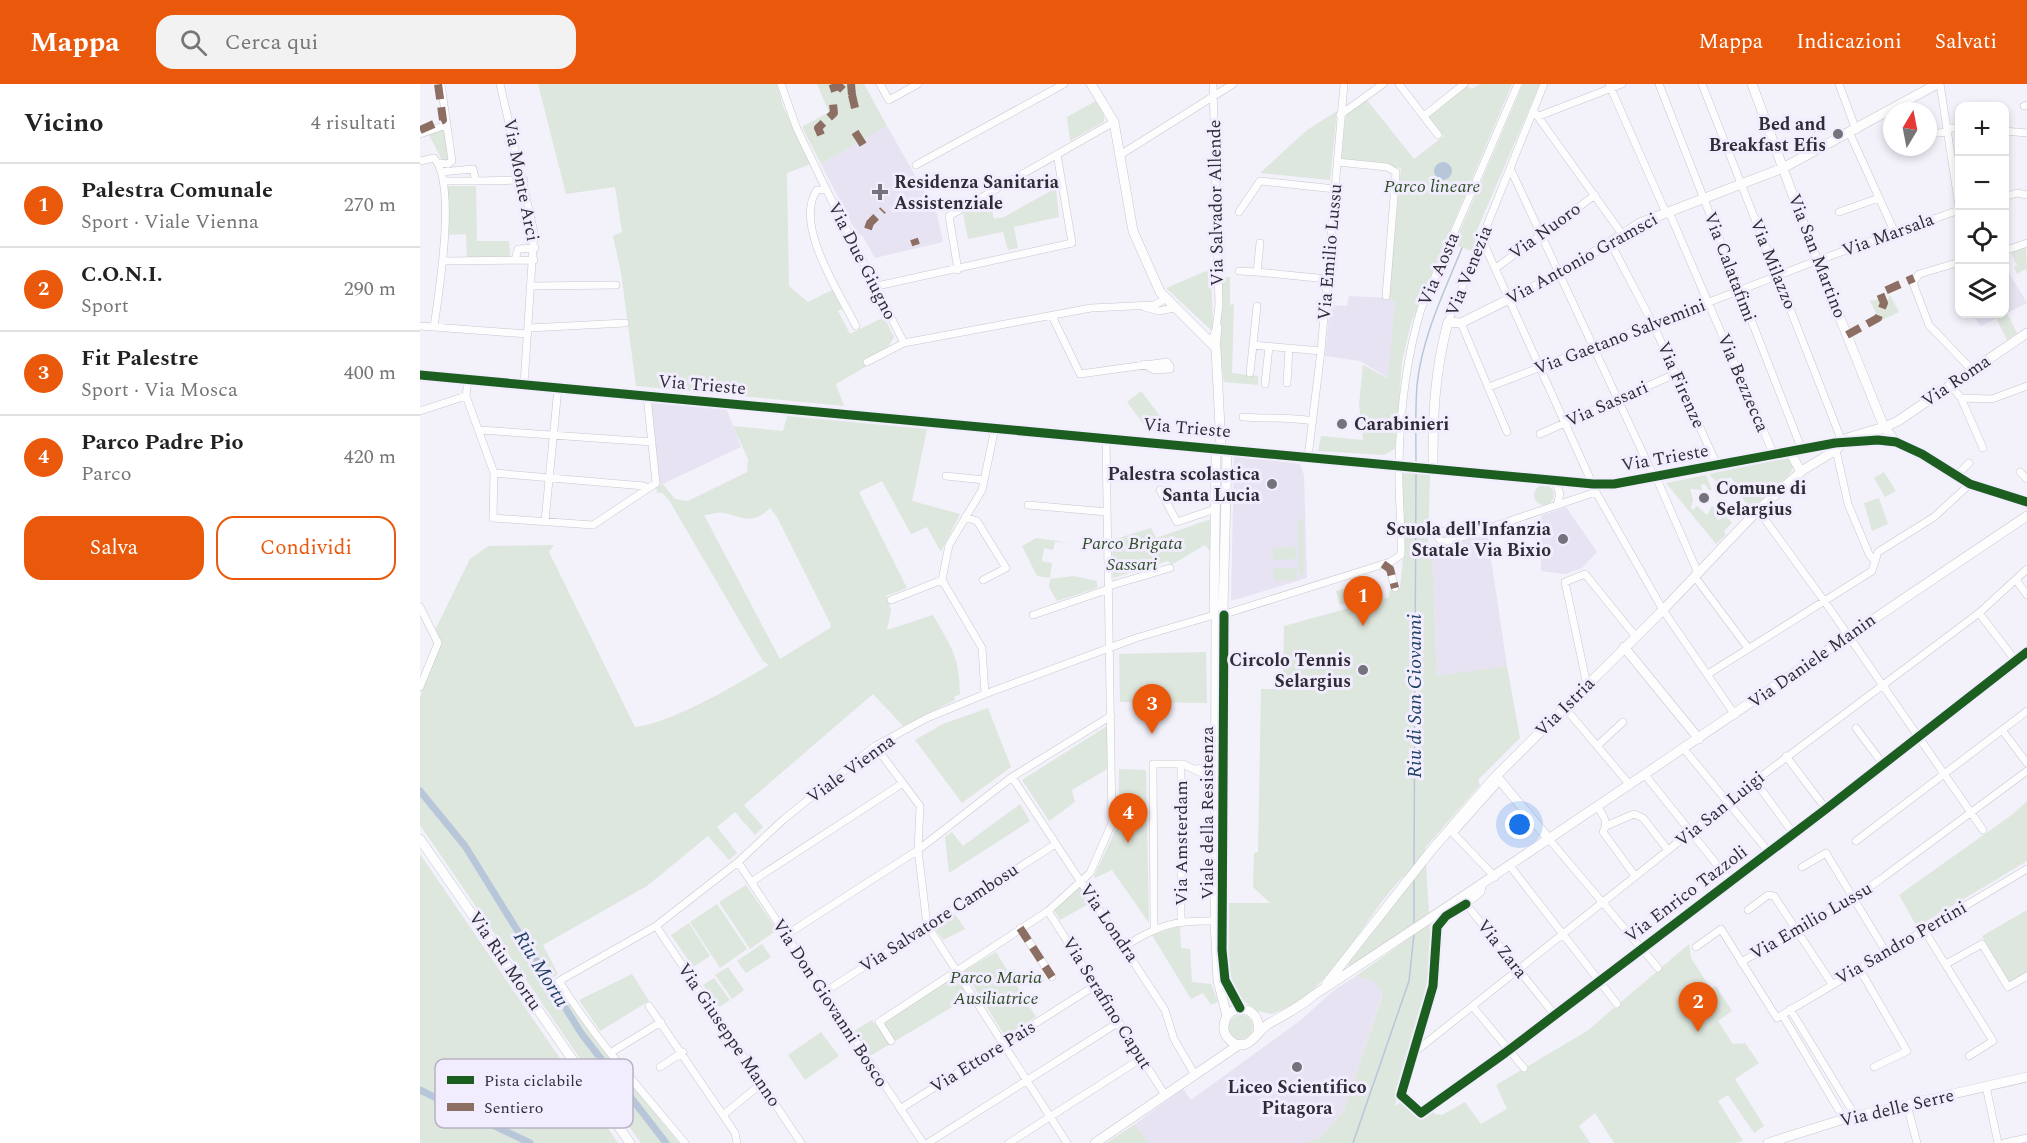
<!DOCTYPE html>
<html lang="it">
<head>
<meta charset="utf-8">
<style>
  body { margin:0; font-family:Spectral,serif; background:#f2f2f2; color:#222 }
  .controls { position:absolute; right:18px; top:18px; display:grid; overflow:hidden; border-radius:12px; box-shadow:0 3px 9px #0003 }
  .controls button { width:54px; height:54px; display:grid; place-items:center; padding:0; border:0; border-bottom:2px solid #e0e0e0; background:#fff; color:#222; font:30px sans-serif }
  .compass { position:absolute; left:1463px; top:18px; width:54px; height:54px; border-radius:50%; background:#fff; box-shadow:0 3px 9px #0003; rotate:10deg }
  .you { position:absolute; left:1100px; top:741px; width:21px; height:21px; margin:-15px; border:4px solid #fff; border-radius:50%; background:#1a73e8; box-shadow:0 0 0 9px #1a73e833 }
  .badge { display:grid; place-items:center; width:39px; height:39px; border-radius:50%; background:#ea580c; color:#fff; font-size:20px; font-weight:700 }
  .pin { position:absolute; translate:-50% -50px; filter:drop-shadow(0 2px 3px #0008) }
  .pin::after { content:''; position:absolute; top:32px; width:21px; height:18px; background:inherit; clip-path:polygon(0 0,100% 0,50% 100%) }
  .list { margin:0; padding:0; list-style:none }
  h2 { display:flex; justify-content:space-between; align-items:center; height:78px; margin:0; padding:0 24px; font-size:26px }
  h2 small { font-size:20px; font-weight:400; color:#767676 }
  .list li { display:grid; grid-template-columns:39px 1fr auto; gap:18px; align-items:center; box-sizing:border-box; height:84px; padding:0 24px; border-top:2px solid #e0e0e0 }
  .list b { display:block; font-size:22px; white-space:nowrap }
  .list p { margin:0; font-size:20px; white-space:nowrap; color:#767676 }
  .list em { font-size:20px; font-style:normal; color:#767676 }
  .actions { display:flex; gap:12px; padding:18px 24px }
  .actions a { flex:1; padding:14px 0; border:2px solid #ea580c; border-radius:18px; text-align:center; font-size:21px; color:#ea580c }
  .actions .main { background:#ea580c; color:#fff }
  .icon { flex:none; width:33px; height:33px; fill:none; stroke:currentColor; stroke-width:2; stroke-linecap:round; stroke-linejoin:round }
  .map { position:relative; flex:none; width:1607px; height:1059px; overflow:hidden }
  header { display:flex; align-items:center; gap:36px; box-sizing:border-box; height:84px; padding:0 30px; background:#ea580c; color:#fff }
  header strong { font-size:28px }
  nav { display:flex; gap:33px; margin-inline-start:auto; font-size:21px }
  .search { width:420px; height:54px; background:#f2f2f2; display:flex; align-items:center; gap:15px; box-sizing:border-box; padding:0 21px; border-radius:18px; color:#767676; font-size:22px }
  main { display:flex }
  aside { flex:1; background:#fff }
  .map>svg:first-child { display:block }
  .built { fill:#e7e3f3 }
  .green { fill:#dee7de; fill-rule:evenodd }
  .water { fill:#b8c6da }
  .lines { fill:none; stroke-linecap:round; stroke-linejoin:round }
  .stream { stroke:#b8c6da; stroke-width:1.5 }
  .canal { stroke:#b8c6da; stroke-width:7 }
  .street-casing { stroke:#c8c6cf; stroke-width:8 }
  .secondary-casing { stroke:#c8c6cf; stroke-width:10 }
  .street { stroke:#fdfdfe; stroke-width:7 }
  .secondary { stroke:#fdfdfe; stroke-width:9 }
  .quiet { stroke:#8d6e63; stroke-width:8; stroke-dasharray:15 8; stroke-linecap:butt }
  .cycleway-casing { stroke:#f2edfe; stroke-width:13 }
  .cycleway { stroke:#1b5e20; stroke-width:9 }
  .poi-dot { fill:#74727b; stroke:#f2edfe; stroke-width:2 }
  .labels { text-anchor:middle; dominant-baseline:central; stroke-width:6; stroke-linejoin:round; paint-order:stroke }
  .poi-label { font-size:18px; font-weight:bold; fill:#302d37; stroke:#f2edfe; text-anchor:end }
  .street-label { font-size:18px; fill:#302d37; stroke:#f2edfe }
  .park-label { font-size:18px; font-style:italic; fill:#304e27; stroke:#f2edfe }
  .water-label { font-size:20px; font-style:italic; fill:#214264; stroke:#f2edfe }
  .key { fill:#f2edfe; stroke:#b8b3c2; stroke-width:1.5 }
  .key-label { font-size:16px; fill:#302d37 }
</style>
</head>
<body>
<header>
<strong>Mappa</strong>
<div class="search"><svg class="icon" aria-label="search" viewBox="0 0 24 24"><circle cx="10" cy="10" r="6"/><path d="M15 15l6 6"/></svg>Cerca qui</div>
<nav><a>Mappa</a><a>Indicazioni</a><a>Salvati</a></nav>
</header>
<main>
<aside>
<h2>Vicino<small>4 risultati</small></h2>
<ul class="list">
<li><span class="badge">1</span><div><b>Palestra Comunale</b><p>Sport · Viale Vienna</p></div><em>270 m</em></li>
<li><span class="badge">2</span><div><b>C.O.N.I.</b><p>Sport</p></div><em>290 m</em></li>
<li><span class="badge">3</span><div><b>Fit Palestre</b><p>Sport · Via Mosca</p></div><em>400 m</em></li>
<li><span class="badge">4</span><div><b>Parco Padre Pio</b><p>Parco</p></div><em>420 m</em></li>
</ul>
<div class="actions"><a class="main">Salva</a><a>Condividi</a></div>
</aside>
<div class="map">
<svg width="1607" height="1059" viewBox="0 0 1607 1059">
  <rect width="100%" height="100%" fill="#f3f1fa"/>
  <path class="built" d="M467 42 517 130 523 158 455 174 442 151 438 152 401 80Z
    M1585 182 1607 219 1561 242 1551 230H1584Z
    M929 212 969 214 975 218 969 294 940 277 905 272 910 221 927 222Z
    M227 312 305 321 321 363 236 403Z
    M814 372 880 380 884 391 887 494 811 517Z
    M1146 423 1177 468 1162 484 1145 490 1121 487V432Z
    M1067 448 1087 582 1017 593 1012 469Z
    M936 892 954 897 963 909 924 1027 899 1054 883 1059H729L715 1040 763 1005 771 1016 881 936 913 907Z"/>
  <path class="green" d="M118 0H357L363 22 391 80 367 89 369 202 388 218 414 205 423 224 418 227 430 250 464 233 474 253 468 263 445 275 447 282 416 300 424 322 216 302 201 189 193 152 202 148 195 103 146 110Z
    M397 0H444L467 42 401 80 382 43 409 28Z
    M1060 0H1092L991 239 982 278 975 365 964 371 898 367 901 352 943 356 939 321 943 281 968 294 975 218 969 214 981 84 921 77 926 30 947 16 994 75 1024 52 1009 33 1047 2 1052 5Z
    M1103 0H1120L1054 153 1059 155 1055 168 1034 161Z
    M676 17 684 30V38L650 57 647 33Z
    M917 27 910 96 840 89 887 46Z
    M25 43 30 77 23 78 8 49Z
    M27 102H56L57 157H89L90 173 47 174 46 150 26 151Z
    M636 104 639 133 594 143 598 164 588 166 583 148 548 155 543 129 569 114 574 135 584 133Z
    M1606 162 1607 188 1605 185 1597 190 1594 183 1597 182 1590 166Z
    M791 185 793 248 746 204Z
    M802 193H810V221L814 220 812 289 838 292V301L804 298 800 270Z
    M1470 211 1479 228 1460 237 1450 217 1458 215 1466 219Z
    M1587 229 1597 249 1587 256 1576 234Z
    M721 307 743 336 728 346 707 318Z
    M367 332 507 345 492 417 540 430 521 468 507 443 491 450 462 397 439 408 487 504 466 512 471 526 467 546 513 531C532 565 539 571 540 610L534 613 535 616 483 642 453 610 324 721 343 743 335 751 315 728 297 743 317 769 309 776 288 752 227 802 123 861 138 890 133 894 177 958 259 1059H221L202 1033 198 1030 0 741V613L20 560 14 548 50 475 68 462 134 461 129 468 215 643C252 639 316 601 349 581L343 577 249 416 242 409H237L236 403 243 400 255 415 268 417 327 388 328 375 313 342 363 347ZM350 424 357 433 411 541 410 544 360 575 284 431C290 431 298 427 304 429 325 434 332 441 350 424Z
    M1368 374 1374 382 1369 391 1333 423 1325 418 1311 393 1298 400 1289 390Z
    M983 387 1010 390 1008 465 1012 469 1017 592 1087 582 1100 654 1058 696 1060 701 1005 764 1012 875 992 967 982 992 975 1022 981 1018 1001 1034 1012 1026 1015 1030 1022 1031 1045 1018 1061 1040 1087 1025 1076 1001 1167 947 1269 860 1271 874 1291 905 1296 902 1312 927 1298 937 1313 960 1325 959 1339 979 1315 995 1344 1042 1334 1049 1308 1011 1298 1017 1323 1057 1315 1059H1194L1175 1029 1159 1042 1170 1059H883L899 1054 924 1027 963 910 954 897 936 892 985 857 983 848 930 884 928 880 984 808V792C944 831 910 914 851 930L838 927 815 911 808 878 809 819H850L833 803 834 769 838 768 841 605H855L863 597 864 542 969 513 970 504H980L983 474Z
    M1464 388 1476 407 1465 413 1454 394Z
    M1286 391 1292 406H1289L1285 400 1281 401 1282 406 1270 405 1273 415 1271 424 1273 426 1277 422 1287 431 1292 422 1299 428 1295 431 1298 436 1306 432 1312 439 1304 447 1306 451 1296 460 1246 399Z
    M1114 411a10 10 0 1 1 20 0a10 10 0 1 1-20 0Z
    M1459 414 1468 440 1452 447 1444 419Z
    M791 435 790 467 785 461 751 481 748 477 693 494 692 456 731 444 736 454Z
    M878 435 883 436 884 490 879 491Z
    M616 454 651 459 635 458 633 466 624 464 622 477 632 479 630 494 617 492 602 462Z
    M876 463V475L853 476V464Z
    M853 484H877V496L854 497Z
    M653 492 677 497V504L637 517 629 503 630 495Z
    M938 501 943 514 920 521 916 507Z
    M786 568 787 619 700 618 699 570Z
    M568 624 591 683 542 719 495 656 523 640Z
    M687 642 689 684 652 706 655 718 629 737 602 696Z
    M699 685 726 686 729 839 692 786 675 794 674 792 698 741Z
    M1607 717V777L1497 843 1479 811 1593 730Z
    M600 720 610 737 529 789 525 753 532 748 543 762Z
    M0 770 198 1059H0Z
    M326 801 357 846 330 865 299 818Z
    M661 802 672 818 640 836 634 826Z
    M297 820 327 865 300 884 270 838Z
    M1607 826V888L1589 898 1562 852Z
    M535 830 545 845 523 856 514 843Z
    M269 839 290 872 273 883 251 851Z
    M760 842 761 864 770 865 772 898 791 900 798 918 791 921 783 909 771 915 732 851Z
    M342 860 351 873 326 889 317 877Z
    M576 868 616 933 585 952 544 887Z
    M308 883 324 906 312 915 295 891Z
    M212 890 229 917 180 947 159 916Z
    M535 892 549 913 450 972 434 947 452 936 456 942Z
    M294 894 310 916 299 923 283 901Z
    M809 943a12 12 0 1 1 24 0a12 12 0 1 1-24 0Z
    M401 948 419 972 385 996 368 971Z
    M715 1040 729 1059H686Z"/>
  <path class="water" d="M1014 87a9 9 0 1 1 18 0a9 9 0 1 1-18 0Z"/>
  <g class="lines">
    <path class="stream" d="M996 380C996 354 995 327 997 301 1002 253 1024 208 1042 164
      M994 782 996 388
      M994 839V796
      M933 1059 989 897 994 850"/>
    <path class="canal" d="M0 707 45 762 161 949 246 1059
      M0 1006 110 1059"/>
    <defs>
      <path id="street" d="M80 0 114 148 104 301
        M361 0 377 45 406 105
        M460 0 469 16 498 0
        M979 0 1018 51
        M1189 0 1246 129
        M1239 0 1382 366
        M1282 0 1423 360
        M1419 0 1436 46
        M1520 0 1540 129
        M1604 22 1607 21
        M1113 26 1202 150
        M920 31 963 0
        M1004 32 1044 0
        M1119 32 1202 0
        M1527 44H1540
        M1584 47 1607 49
        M0 50 26 41
        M1430 50 1475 149
        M1508 50 1528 48
        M700 71 813 0
        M0 77 14 74C37 100 19 207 14 243
        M917 78 967 83 976 88 966 212
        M19 79 28 80 32 77 21 0
        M496 81 644 0
        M1090 84 1234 393
        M21 88 53 85 56 97 104 96
        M25 97H56
        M1584 113 1597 109 1607 111
        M819 128 840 97 915 105
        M1249 128 1354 371
        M1419 128 1459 114
        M1190 158 1233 240 1297 381
        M840 159 837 188 907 195
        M1064 160 1177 410 1243 526 1315 631
        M1584 167 1607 159
        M95 176 98 165 115 164
        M23 177 114 176
        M1540 178 1499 190 1493 199 1509 241 1553 287
        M1076 184 1175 111
        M538 186 529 132 694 38
        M819 187 837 188
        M112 202 196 201
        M457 202 652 159 637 70
        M837 222 833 261 901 267
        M724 223 739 227 754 224
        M632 232 660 290 747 278 750 282V285L734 286 724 280
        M1028 238 1124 0
        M1041 239 1087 348
        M0 242 108 250
        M436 242C420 210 373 140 397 106L406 105 484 259
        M109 244 205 239
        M791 259 796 245 799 221 793 0
        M796 264 798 243
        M447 278 484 259 671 224 734 221 742 217 743 213
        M830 289 833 261
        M48 296 46 312 74 389 73 434 173 441 236 399 227 312
        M867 299 869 264
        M845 300 849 263
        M1531 302 1541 314 1572 315 1607 302
        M1069 303 1393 178 1539 126
        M1541 314 1563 364
        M0 327 46 312
        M823 333C847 335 869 333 893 337
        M60 346 232 358
        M1120 350 1255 290
        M1416 366 1428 420 1449 470 1454 476
        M888 373 901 267 924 0
        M1600 388 1607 395
        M74 389 224 402 227 405
        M1537 391 1549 379
        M526 392 564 396
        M1236 393 1278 489
        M1135 397 1140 410 1137 421
        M740 406 757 438 795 425
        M608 421 687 428
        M1338 426 1405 518 1563 746
        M545 433 557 437 586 484 563 496
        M125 437 138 304
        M1036 455 1022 458 1017 452 1024 447 1036 455 1176 408
        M963 480 970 485 975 504
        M1275 493 1328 564
        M1596 496 1607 511
        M689 502 750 484
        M471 516 522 496
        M0 523 18 559 0 603
        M1559 529 1595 576
        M805 530 970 478 981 471C982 441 978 410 979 379 980 327 986 275 1001 225L1098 0
        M613 531 689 505
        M1288 590 1452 487 1458 468 1514 433 1550 400
        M1167 601 1145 498 1165 490 1216 553
        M565 610 562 564 522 496 529 461 562 406 575 344
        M1145 624 1210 701
        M1436 644 1463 680
        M1582 646 1607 679
        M455 662 500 722 498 766 507 841 647 1059
        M1177 662 1203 638
        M1264 665 1348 767
        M1366 672 1406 725
        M775 685 784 684 794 670
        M1225 691 1310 797
        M592 693 745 926 754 955 775 991
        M1335 697 1373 749
        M1178 723C1183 732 1189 738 1183 748L1215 792
        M1186 742 1214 730 1223 734 1248 766
        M1128 754 1238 884
        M1436 757 1607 627
        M318 778 503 1059
        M1090 782 1197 920
        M1382 783 1406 769 1466 868
        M1465 792 1607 687
        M1075 793 1033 749 1075 702 1077 693
        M331 798 483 699
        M1062 801 1061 808 1046 820 1134 930
        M1046 820 1026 832 1017 843 1013 902 981 1011 1001 1029 1085 969 1406 725 1607 568
        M1328 826 1348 811 1354 812 1412 900
        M628 827 745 1011
        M761 838V680
        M236 842 381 1059
        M600 844 632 893
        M734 844 733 680H763L796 696
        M1504 846 1573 957 1549 972
        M366 851 498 766 592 693 691 632
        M705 862C739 841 754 836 795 837
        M1276 863 1301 845 1357 934 1607 785
        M1321 878 1432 815 1461 795
        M1526 880 1562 860 1588 903 1607 892
        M1439 884 1487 967 1454 983
        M403 909 634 761
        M229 922 303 1031 341 1000
        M1053 923 1104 984
        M1370 925 1436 1033
        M1363 932 1424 1035
        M471 957 459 938 628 827 670 789 692 739 686 354
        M195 966 241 938
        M996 967 1335 697 1559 529 1607 485
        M240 983 263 968
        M1566 1002 1578 1059
        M1487 1021 1497 1059
        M480 1025 676 901
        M303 1031 315 1049 317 1059
        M265 1059C221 1006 175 955 139 897L236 842 318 778 364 735 455 662 507 634 565 610 716 554 794 531
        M508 1059 699 938
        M589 1059 722 974
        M1584 1059 1607 1054"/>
      <path id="secondary" d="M671 0 694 38 713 147 740 208 796 264 801 364 807 372 803 525
        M1332 0 1397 177 1464 343 1476 358
        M0 291 1173 400H1194L1415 359 1458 356 1476 358 1502 370 1550 400 1607 418
        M1459 346 1478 337 1607 249
        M1370 368 1381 388
        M1013 384C1013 331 1014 291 1028 238L1041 239 1140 190 1220 139 1363 84 1517 0
        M794 527 796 371 801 364
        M804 531 802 866 805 896 820 924
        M796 534 795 837 798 897 807 932
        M1204 563 1279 655
        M1077 693 1128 754
        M0 755 210 1059
        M906 900 1010 768 1073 695 1243 526 1338 426 1383 386 1416 366 1427 354 1464 343
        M838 949C843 920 805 917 804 942 803 948 807 954 812 958 830 969 837 946 850 939 866 930 880 923 894 911 1134 754 1369 591 1607 432
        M675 1059 820 960
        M1348 1059 1424 1035 1607 993"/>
    </defs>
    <use href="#street" class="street-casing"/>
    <use href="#secondary" class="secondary-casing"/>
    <use href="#street" class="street"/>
    <use href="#secondary" class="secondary"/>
    <path class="quiet" d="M410 5 419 2 427 10 432 11 431 0
      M432 11 435 24
      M0 46 23 36 18 0
      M435 48 444 62 443 66
      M401 51 398 44 414 29 413 20 417 16
      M448 145 450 139 463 126
      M494 155 496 161
      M1427 251 1458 234 1464 219 1460 209 1494 194
      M963 480 970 485 975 504
      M600 844 632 893"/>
    <defs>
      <path id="cycleway" d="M0 291 1173 400H1194L1415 359 1458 356 1476 358 1502 370 1550 400 1607 418
        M804 531 802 866 805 896 820 924
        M1046 820 1026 832 1017 843 1013 902 981 1011 1001 1029 1085 969 1406 725 1607 568"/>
    </defs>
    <use href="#cycleway" class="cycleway-casing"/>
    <use href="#cycleway" class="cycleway"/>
  </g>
  <g class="poi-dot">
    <circle cx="1418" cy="50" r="6"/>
    <path d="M457 99h6v6h6v6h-6v6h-6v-6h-6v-6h6z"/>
    <circle cx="922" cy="340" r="6"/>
    <circle cx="852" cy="400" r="6"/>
    <circle cx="1284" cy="414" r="6"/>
    <circle cx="1143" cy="455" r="6"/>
    <circle cx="943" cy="586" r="6"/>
    <circle cx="877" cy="983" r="6"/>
  </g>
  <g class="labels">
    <g class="poi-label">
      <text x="1406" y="40">Bed and<tspan x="1406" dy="21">Breakfast Efis</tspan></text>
      <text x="474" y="98" text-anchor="start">Residenza Sanitaria<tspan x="474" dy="21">Assistenziale</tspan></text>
      <text x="934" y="340" text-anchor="start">Carabinieri</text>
      <text x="840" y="390">Palestra scolastica<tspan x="840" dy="21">Santa Lucia</tspan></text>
      <text x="1296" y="404" text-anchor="start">Comune di<tspan x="1296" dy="21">Selargius</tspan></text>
      <text x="1131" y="445">Scuola dell'Infanzia<tspan x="1131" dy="21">Statale Via Bixio</tspan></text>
      <text x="931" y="576">Circolo Tennis<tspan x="931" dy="21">Selargius</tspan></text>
      <text x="877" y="1003" text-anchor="middle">Liceo Scientifico<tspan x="877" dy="21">Pitagora</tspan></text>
    </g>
    <g class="street-label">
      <text transform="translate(101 96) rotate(79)">Via Monte Arci</text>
      <text transform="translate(796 119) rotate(-91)">Via Salvador Allende</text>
      <text transform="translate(1125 147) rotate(-36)">Via Nuoro</text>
      <text transform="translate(1468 151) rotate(-20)">Via Marsala</text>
      <text transform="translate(910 168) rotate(-85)">Via Emilio Lussu</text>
      <text transform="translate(1397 172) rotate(69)">Via San Martino</text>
      <text transform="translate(1162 175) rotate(-29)">Via Antonio Gramsci</text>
      <text transform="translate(442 177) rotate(63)">Via Due Giugno</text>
      <text transform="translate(1353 180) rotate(68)">Via Milazzo</text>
      <text transform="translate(1310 183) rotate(69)">Via Calatafimi</text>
      <text transform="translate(1019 185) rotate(-67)">Via Aosta</text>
      <text transform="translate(1049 187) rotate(-68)">Via Venezia</text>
      <text transform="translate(1200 253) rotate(-21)">Via Gaetano Salvemini</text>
      <text transform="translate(1536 297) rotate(-34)">Via Roma</text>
      <text transform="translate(1323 299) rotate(67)">Via Bezzecca</text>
      <text transform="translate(282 301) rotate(5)">Via Trieste</text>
      <text transform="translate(1261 301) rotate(66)">Via Firenze</text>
      <text transform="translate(1187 320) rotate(-24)">Via Sassari</text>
      <text transform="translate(767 344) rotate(5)">Via Trieste</text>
      <text transform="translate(1245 374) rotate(-10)">Via Trieste</text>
      <text transform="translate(1392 577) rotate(-35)">Via Daniele Manin</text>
      <text transform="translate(1145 623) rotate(-45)">Via Istria</text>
      <text transform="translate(431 685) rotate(-36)">Viale Vienna</text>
      <text transform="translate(1300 725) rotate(-39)">Via San Luigi</text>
      <text transform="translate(787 729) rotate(-90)">Viale della Resistenza</text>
      <text transform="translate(761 759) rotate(-90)">Via Amsterdam</text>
      <text transform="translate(1266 810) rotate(-37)">Via Enrico Tazzoli</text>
      <text transform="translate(519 834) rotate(-33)">Via Salvatore Cambosu</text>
      <text transform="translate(1391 837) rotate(-30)">Via Emilio Lussu</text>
      <text transform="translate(689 839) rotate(56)">Via Londra</text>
      <text transform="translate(1481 859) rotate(-30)">Via Sandro Pertini</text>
      <text transform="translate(1082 865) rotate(52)">Via Zara</text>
      <text transform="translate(85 877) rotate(56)">Via Riu Mortu</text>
      <text transform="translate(410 919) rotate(57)">Via Don Giovanni Bosco</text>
      <text transform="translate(687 919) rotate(58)">Via Serafino Caput</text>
      <text transform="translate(309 951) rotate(56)">Via Giuseppe Manno</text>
      <text transform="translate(563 973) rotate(-32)">Via Ettore Pais</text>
      <text transform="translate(1477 1024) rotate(-13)">Via delle Serre</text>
    </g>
    <g class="park-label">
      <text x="1012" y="102">Parco lineare</text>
      <text x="712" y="459">Parco Brigata<tspan x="712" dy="21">Sassari</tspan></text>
      <text x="576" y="893">Parco Maria<tspan x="576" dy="21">Ausiliatrice</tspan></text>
    </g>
    <g class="water-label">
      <text transform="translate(995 612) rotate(-90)">Riu di San Giovanni</text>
      <text transform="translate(121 885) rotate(58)">Riu Mortu</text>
    </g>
  </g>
  <rect x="15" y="975" width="198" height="69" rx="9" class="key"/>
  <rect x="27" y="992" width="27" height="8" fill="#1b5e20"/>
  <rect x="27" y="1019" width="27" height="8" fill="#8d6e63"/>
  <g class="key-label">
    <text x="64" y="1002">Pista ciclabile</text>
    <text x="64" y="1029">Sentiero</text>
  </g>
</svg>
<div class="controls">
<button>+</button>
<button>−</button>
<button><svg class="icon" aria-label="locate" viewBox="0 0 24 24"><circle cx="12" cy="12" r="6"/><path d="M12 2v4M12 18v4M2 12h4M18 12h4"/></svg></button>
<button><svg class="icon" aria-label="layers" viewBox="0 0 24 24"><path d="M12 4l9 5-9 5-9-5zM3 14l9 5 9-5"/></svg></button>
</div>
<svg class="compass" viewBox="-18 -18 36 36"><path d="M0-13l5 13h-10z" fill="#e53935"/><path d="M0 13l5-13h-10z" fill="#767676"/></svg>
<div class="you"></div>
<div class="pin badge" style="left:943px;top:542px">1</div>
<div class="pin badge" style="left:1278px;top:948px">2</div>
<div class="pin badge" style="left:732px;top:650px">3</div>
<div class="pin badge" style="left:708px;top:759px">4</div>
</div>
</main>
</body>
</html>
